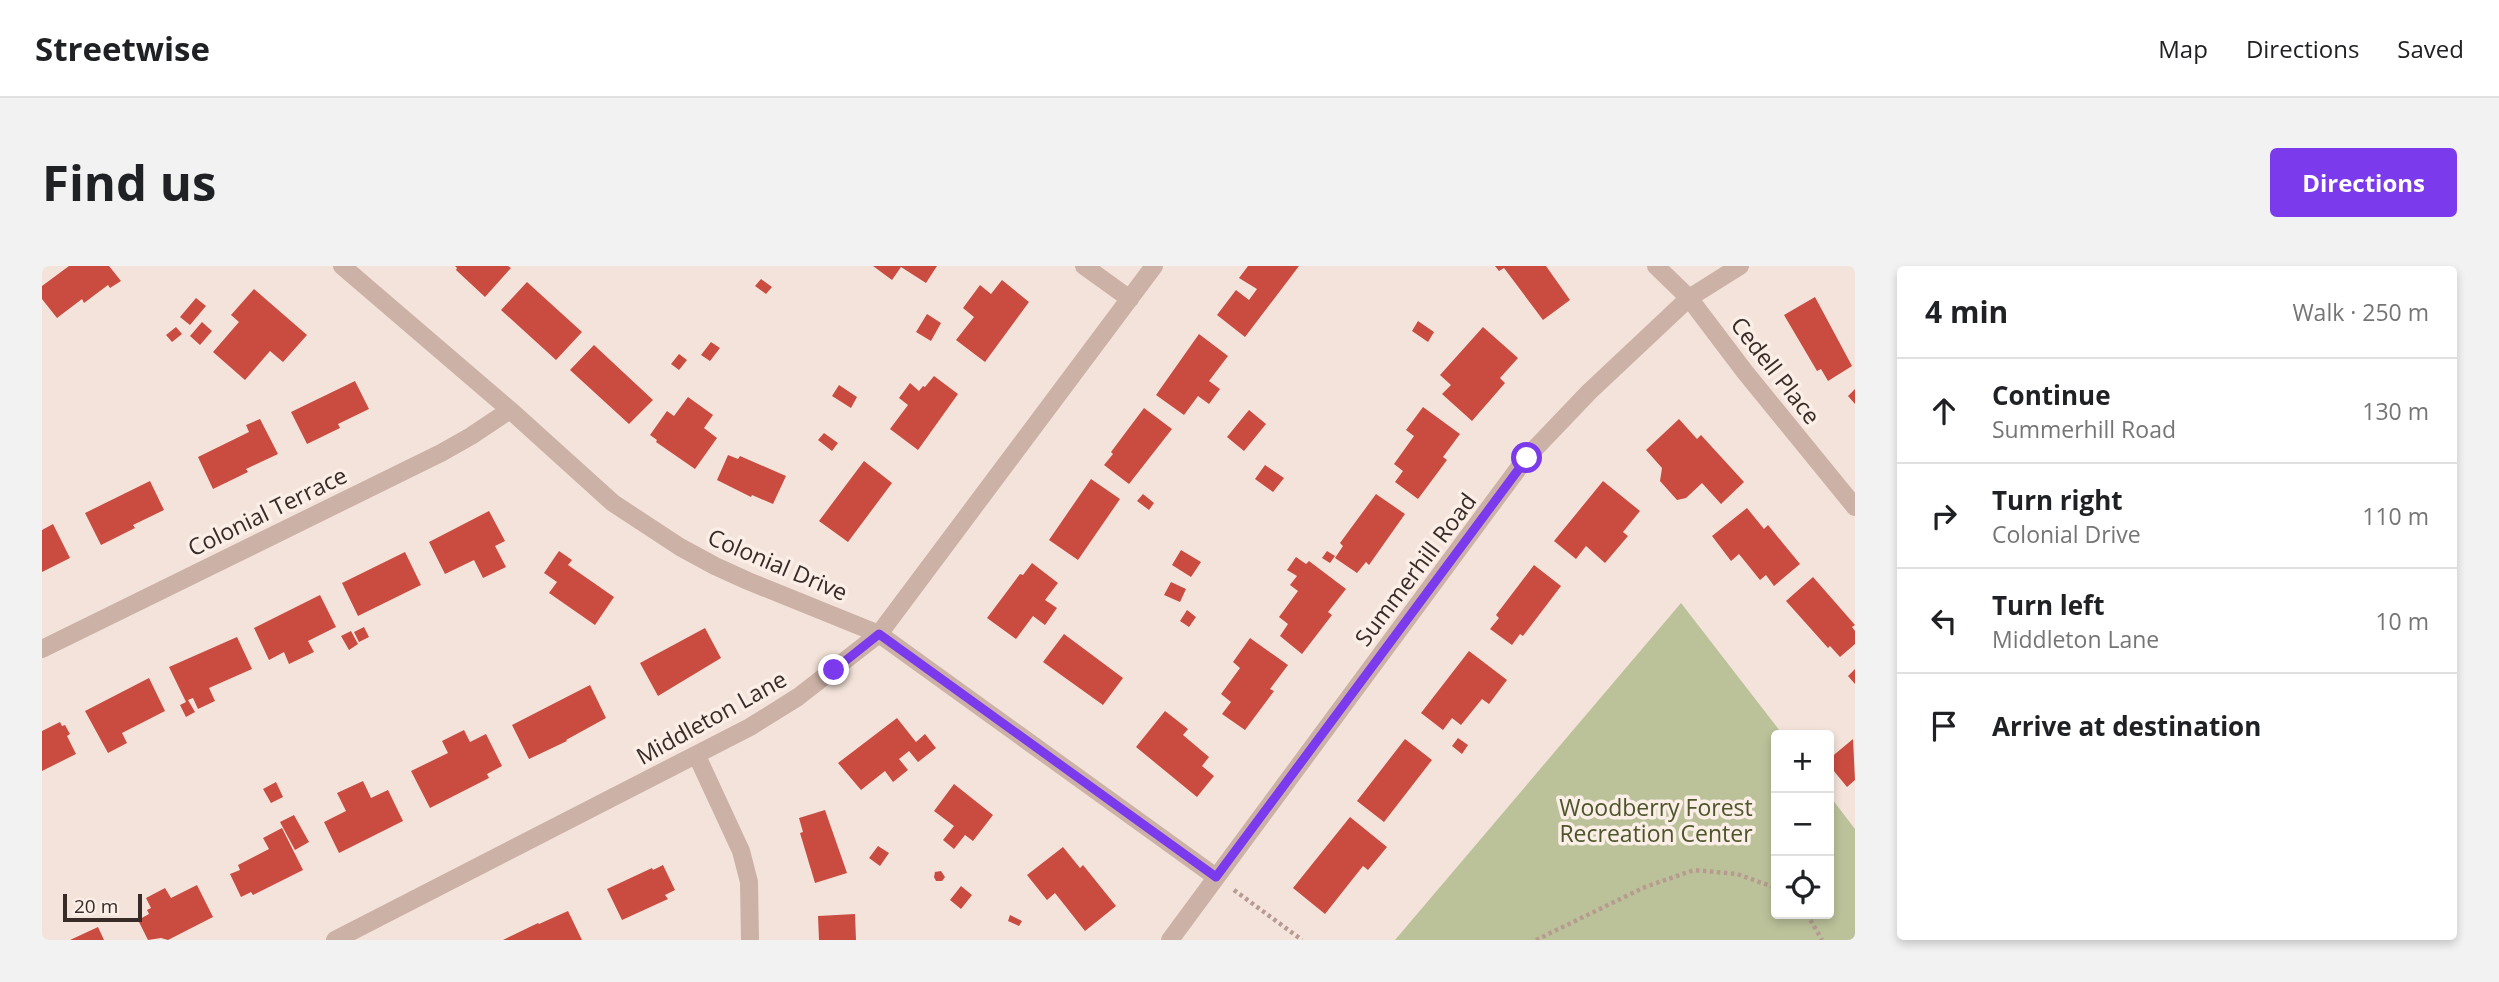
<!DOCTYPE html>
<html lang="en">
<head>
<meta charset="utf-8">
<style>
  body { margin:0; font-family:"Open Sans",sans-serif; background:#f2f2f2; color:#202124 }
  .controls { position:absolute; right:21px; bottom:21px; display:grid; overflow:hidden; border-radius:7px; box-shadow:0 4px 10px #0003 }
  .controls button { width:63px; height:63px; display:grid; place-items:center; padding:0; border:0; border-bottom:2px solid #e0e0e0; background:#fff; color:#202124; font:35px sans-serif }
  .scale { position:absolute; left:21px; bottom:18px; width:79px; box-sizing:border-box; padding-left:7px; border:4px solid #372a27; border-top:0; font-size:19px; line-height:24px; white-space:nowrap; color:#372a27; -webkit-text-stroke:5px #faeee7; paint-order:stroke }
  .stop { position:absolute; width:21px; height:21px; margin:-16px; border:5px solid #7c3aed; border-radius:50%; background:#fff }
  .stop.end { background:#7c3aed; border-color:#fff; box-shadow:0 2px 7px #0008 }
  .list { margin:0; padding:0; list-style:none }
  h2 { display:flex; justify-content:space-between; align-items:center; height:91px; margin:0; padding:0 28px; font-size:30px }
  h2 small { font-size:23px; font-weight:400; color:#757577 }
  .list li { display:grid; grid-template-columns:46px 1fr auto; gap:21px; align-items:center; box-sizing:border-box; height:105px; padding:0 28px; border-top:2px solid #e0e0e0 }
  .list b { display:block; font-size:26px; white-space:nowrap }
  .list p { margin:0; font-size:23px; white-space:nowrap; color:#757577 }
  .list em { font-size:23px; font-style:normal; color:#757577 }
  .icon { flex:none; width:38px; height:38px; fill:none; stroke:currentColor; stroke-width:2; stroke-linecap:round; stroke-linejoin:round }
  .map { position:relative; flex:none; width:1813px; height:674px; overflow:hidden; border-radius:7px }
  header { display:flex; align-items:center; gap:42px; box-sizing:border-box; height:98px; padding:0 35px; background:#fff; border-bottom:2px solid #e0e0e0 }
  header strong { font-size:33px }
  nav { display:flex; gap:38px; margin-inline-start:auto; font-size:24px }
  .intro { display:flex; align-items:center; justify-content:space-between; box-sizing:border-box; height:168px; padding:0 42px }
  h1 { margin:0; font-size:49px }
  .button { padding:18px 32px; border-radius:7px; background:#7c3aed; color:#fff; font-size:24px; font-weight:700 }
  main { display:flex; gap:42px; padding:0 42px }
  aside { flex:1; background:#fff; border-radius:7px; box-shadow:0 4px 10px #0003 }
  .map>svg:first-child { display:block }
  .green { fill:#bbc29a }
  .building { fill:#ca4c41 }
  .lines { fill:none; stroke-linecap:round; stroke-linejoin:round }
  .path { stroke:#b79b90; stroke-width:4.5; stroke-dasharray:3.5 3.5; stroke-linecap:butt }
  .minor { stroke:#cbb1a6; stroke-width:18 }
  .route { stroke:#7c3aed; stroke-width:9 }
  .labels { text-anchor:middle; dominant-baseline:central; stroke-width:7; stroke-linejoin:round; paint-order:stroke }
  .street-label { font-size:23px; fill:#372a27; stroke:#faeee7 }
  .park-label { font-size:23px; fill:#4d562a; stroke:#faeee7 }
</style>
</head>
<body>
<header>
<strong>Streetwise</strong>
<nav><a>Map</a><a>Directions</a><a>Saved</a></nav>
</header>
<div class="intro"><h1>Find us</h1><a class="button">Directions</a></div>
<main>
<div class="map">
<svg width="1813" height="674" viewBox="0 0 1813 674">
  <rect width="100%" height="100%" fill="#f3e3da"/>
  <path class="green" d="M1639 337 1741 469H1734V648H1787V529L1813 563V674H1353Z"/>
  <path class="building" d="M27 0H67L79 15 68 22 66 19 42 37 40 33 15 52 0 33V20Z
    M413 0H466L469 2 443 31 414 4 415 2Z
    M831 0H895L884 17 859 1 850 14Z
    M1206 0H1257L1203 71 1175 49 1194 24 1207 34 1215 23 1197 12Z
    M1453 0H1504L1528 34 1501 54 1462 2 1457 5Z
    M719 13 730 21 724 28 713 20Z
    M960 14 987 36 943 96 914 74 932 51 921 42 938 19 949 28Z
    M485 16 540 66 514 94 459 44Z
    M212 23 265 69 241 96 228 85 203 114 171 86 197 56 189 49Z
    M1773 31 1810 100 1786 115 1779 103 1775 105 1742 49Z
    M154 32 164 40 148 59 138 51Z
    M885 48 899 57 889 75 874 66Z
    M1376 55 1392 66 1386 76 1370 65Z
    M160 56 170 65 158 79 148 70Z
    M134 61 140 68 130 76 124 69Z
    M1441 61 1476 92 1458 112 1463 117 1430 155 1400 128 1409 119 1398 109Z
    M1157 68 1186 90 1167 115 1178 123 1167 138 1156 130 1142 149 1114 129Z
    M669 76 678 82 668 95 659 89Z
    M552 79 611 134 587 158 528 104Z
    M637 88 645 94 637 104 629 98Z
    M892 110 916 128 876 184 848 163 866 139 857 132 868 117 877 125 881 120 883 121Z
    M313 115 327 143 296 158 298 162 265 178 249 146Z
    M797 119 815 131 809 142 790 130Z
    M1813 123V138L1806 130Z
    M646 131 671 149 662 162 675 172 653 203 614 176 615 174 608 169 625 145 632 150Z
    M1381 141 1418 168 1401 191 1405 194 1376 233 1353 216 1361 205 1352 198 1372 170 1364 164Z
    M1102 142 1130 163 1087 218 1062 199 1071 188 1069 186Z
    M1207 144 1224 158 1202 185 1185 171Z
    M218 153 236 188 204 203 206 206 171 223 156 191 207 166 204 159Z
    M1637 153 1655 173 1659 169 1702 216 1679 238 1660 217 1644 232 1635 234 1618 215 1620 202 1604 184Z
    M782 167 796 177 790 185 776 174Z
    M686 189 696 193 698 190 744 210 731 238 710 229 709 231 675 214Z
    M822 195 850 217 806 276 777 255Z
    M1223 199 1242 212 1231 226 1213 213Z
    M1049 213 1078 233 1036 294 1007 274Z
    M108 215 122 244 91 259 93 262 59 279 43 247Z
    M1561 215 1598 245 1581 266 1586 270 1563 297 1544 280 1534 293 1512 275Z
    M1101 228 1112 237 1107 244 1095 235Z
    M1334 228 1363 248 1327 299 1324 296 1315 307 1293 292 1301 280 1298 277Z
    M1705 242 1722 263 1726 259 1758 298 1732 320 1724 309 1718 314 1697 288 1689 295 1670 270Z
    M447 245 463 275 453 280 464 301 441 312 432 294 403 308 387 276Z
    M11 258 28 292 0 306V264Z
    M1139 284 1159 296 1149 311 1130 299Z
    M517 285 530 294 526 299 572 331 553 359 507 327 515 316 502 307Z
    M1285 285 1293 290 1288 297 1280 292Z
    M363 286 379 319 316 350 300 317Z
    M1254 291 1264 298 1267 295 1304 323 1286 346 1290 349 1260 388 1238 370 1246 358 1237 351 1256 325 1248 319 1255 310 1245 304Z
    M990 297 1016 317 1003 334 1015 342 1003 359 991 350 974 373 945 352 978 308 981 309Z
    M1492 299 1519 320 1481 370 1478 368 1470 379 1448 363 1457 352 1454 349Z
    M1771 311 1813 359 1810 361 1813 365V378L1798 391 1788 380 1786 382 1744 335Z
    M1129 316 1144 323 1138 336 1122 329Z
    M278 329 294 361 266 375 272 386 247 398 242 386 227 394 212 362Z
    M1145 344 1154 351 1147 361 1138 355Z
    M322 361 327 371 317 376 312 366Z
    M663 362 679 392 616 430 598 397Z
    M309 365 316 378 307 384 299 370Z
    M1022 368 1081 412 1061 439 1001 396Z
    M195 371 210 403 167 422 173 435 156 443 151 432 146 434 153 446 144 451 138 439 144 436 127 401Z
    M1208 372 1246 399 1228 423 1232 425 1203 464 1180 448 1189 436 1179 428 1198 402 1191 396Z
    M1427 385 1465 414 1447 438 1440 433 1419 459 1410 452 1401 464 1379 447Z
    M1813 403V418L1806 410Z
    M107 412 123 445 80 467 85 477 66 487 43 445Z
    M548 419 564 452 524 474 525 475 487 493 470 459Z
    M1123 445 1146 463 1141 469 1167 491 1160 500 1172 510 1155 531 1094 481Z
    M855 452 874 476 883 468 894 482 876 496 867 485 857 493 866 504 851 516 843 505 819 524 796 497Z
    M18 456 20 460 23 459 28 468 25 470 34 488 0 505V465Z
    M422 464 428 476 444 468 460 500 445 508 447 512 388 542 369 505 406 487 400 475Z
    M1416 472 1426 479 1420 488 1410 480Z
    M1363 473 1390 494 1342 556 1315 535Z
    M1811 473 1813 514 1805 521 1787 499V493Z
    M321 515 329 532 346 524 361 555 297 587 282 556 304 545 295 527Z
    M234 516 241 531 229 537 221 523Z
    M912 518 951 549 931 575 923 569 912 583 901 574 912 560 892 545Z
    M783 544 805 607 773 617 758 567 761 566 757 552Z
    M252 549 267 576 253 584 238 556Z
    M1308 551 1345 581 1326 604 1321 600 1283 648 1251 622Z
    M240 562 261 604 211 629 209 626 199 631 188 608 198 604 196 599 227 583 221 572Z
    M836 580 847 587 838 600 827 592Z
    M1021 581 1038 602 1041 599 1074 640 1043 665 1013 627 1005 634 985 609Z
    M621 599 633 624 623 629 626 633 580 654 565 623 610 602 611 604Z
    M899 605 903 611 900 615H894L892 611 893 606Z
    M155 619 171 651 126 674 119 672 106 674 96 654 107 648 105 644 109 642 104 632 123 622 129 632Z
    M919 620 930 629 919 643 908 634Z
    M526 645 540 674H461L496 657 497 658Z
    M813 648 814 674H777L776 650Z
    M968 649 980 655 977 660 966 655Z
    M56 661 62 674H28Z"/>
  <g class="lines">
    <path class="path" d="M1192 624 1260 674
      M1765 648 1780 674
      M1494 674 1603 621 1652 604 1695 608 1734 622"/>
    <path class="minor" d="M300 0 468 144 571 237 638 281 673 300 706 315 837 368 1174 611
      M1042 0 1088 33
      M1614 0 1647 32 1703 106 1813 241
      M0 383 399 187 429 170 468 144
      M655 490 699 585 707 616 708 674
      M293 674 708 461 756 431 837 368 1112 0
      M1128 674 1484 192 1547 126 1647 32 1698 0"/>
  </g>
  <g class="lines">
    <path class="route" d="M792 404 837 368 1174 611 1485 192"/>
  </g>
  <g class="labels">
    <g class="street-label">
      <text transform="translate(1734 104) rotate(52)">Cedell Place</text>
      <text transform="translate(225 245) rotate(-26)">Colonial Terrace</text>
      <text transform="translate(736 298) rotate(23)">Colonial Drive</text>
      <text transform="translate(1373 303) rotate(-53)">Summerhill Road</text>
      <text transform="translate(669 451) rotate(-29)">Middleton Lane</text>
    </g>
    <g class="park-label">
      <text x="1614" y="541">Woodberry Forest<tspan x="1614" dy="26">Recreation Center</tspan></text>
    </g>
  </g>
</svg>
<div class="controls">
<button>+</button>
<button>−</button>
<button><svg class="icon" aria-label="locate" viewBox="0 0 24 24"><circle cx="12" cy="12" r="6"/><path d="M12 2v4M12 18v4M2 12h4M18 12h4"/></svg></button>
</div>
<div class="scale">20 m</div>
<div class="stop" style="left:1485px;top:192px"></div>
<div class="stop end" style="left:792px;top:404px"></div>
</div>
<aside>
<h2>4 min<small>Walk · 250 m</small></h2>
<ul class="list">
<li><svg class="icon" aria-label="ahead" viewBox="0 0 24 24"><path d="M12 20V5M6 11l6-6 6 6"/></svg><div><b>Continue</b><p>Summerhill Road</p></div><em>130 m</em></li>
<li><svg class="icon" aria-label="right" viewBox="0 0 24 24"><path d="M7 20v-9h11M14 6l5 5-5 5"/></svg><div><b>Turn right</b><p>Colonial Drive</p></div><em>110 m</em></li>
<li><svg class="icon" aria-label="left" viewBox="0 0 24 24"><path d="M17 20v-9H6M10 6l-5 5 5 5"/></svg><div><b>Turn left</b><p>Middleton Lane</p></div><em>10 m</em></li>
<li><svg class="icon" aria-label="arrive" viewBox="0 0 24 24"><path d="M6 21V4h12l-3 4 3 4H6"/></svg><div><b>Arrive at destination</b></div></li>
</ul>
</aside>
</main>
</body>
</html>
